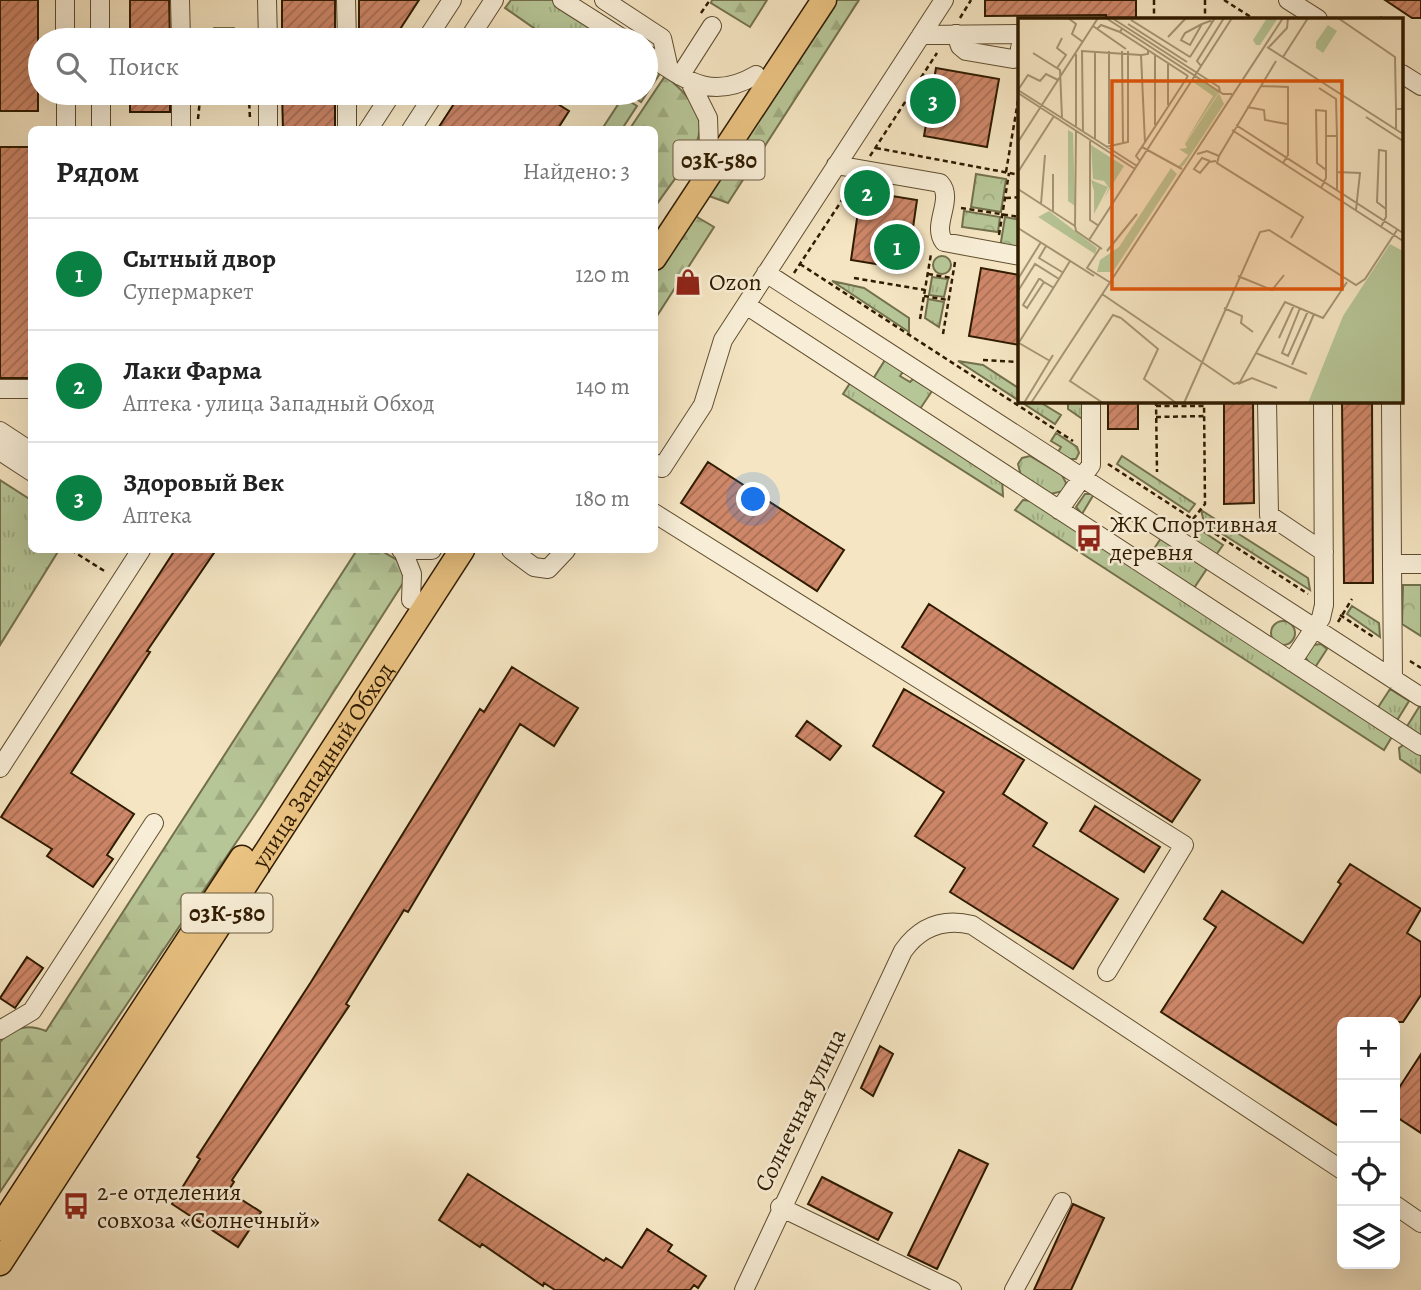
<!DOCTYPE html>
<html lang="ru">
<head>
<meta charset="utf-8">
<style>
  body { margin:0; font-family:Alegreya,serif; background:#f2f2f2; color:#222 }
  .controls { position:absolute; right:21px; bottom:21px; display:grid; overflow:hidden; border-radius:10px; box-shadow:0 7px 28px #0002 }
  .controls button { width:63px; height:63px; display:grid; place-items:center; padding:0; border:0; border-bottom:2px solid #e0e0e0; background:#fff; color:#222; font:35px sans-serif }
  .you { position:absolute; left:754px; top:500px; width:24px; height:24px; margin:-18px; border:5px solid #fff; border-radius:50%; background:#1a73e8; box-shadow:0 0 0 10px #1a73e833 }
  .badge { display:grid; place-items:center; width:46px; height:46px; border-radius:50%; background:#0b8043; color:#fff; font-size:23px; font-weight:700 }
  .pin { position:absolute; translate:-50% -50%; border:4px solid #fff; box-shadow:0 2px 7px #0006 }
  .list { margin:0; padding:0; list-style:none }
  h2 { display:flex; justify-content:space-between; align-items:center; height:91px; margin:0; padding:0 28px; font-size:30px }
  h2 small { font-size:23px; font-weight:400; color:#767676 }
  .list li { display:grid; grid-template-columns:46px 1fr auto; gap:21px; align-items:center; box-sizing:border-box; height:112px; padding:0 28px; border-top:2px solid #e0e0e0 }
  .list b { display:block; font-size:26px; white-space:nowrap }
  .list p { margin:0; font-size:23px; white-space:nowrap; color:#767676 }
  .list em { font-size:23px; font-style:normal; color:#767676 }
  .icon { flex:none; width:38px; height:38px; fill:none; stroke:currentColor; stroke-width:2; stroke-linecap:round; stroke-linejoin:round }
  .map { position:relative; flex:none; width:1421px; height:1290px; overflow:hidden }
  .search { position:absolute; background:#fff; box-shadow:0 7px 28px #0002; left:28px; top:28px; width:630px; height:77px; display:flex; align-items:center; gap:18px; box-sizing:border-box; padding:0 24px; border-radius:38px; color:#767676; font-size:26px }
  .panel { position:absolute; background:#fff; box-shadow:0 7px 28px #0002; left:28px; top:126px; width:630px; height:427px; border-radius:10px }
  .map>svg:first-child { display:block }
  .grass { fill:url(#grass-tufts); stroke:#73704c; stroke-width:2 }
  .forest { fill:url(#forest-firs); stroke:#73704c; stroke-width:2 }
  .park { fill:url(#park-crowns); stroke:#73704c; stroke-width:2 }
  .building { fill:url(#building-hatch); stroke:#2f1b00; stroke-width:2 }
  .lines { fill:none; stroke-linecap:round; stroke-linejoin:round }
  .minor-casing { stroke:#604e30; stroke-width:20 }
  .highway-casing { stroke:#2f1b00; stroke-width:27 }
  .path { stroke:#2f1b00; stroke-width:2.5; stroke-dasharray:5 3.5; stroke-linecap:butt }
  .minor { stroke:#f8eed7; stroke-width:18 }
  .highway { stroke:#eac281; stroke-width:24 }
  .labels { text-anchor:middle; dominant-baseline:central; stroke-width:5; stroke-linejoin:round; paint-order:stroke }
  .shield { fill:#f8eed7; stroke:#6b5a40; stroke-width:2 }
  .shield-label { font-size:23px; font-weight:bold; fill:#2f1b00 }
  .poi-label { font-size:24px; fill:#2f1b00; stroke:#f8eed7; text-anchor:start }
  .street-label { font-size:24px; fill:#2f1b00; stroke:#f8eed7 }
  .inset-road { fill:none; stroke:#a69474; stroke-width:2 }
  .view { fill:#df560b; fill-opacity:0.15; stroke:#df560b; stroke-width:3.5 }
  .inset-edge { fill:none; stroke:#2f1b00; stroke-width:3.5 }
</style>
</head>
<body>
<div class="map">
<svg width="1421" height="1290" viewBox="0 0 1421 1290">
  <defs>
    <pattern id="grass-tufts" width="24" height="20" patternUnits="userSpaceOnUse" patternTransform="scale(1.75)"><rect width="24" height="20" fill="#b7c697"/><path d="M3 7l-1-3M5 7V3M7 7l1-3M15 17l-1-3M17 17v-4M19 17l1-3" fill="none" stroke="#9eaa80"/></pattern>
    <pattern id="forest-firs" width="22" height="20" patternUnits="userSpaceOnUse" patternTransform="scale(1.75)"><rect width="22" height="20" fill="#b7c697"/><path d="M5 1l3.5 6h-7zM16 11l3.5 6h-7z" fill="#9eaa80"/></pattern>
    <pattern id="park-crowns" width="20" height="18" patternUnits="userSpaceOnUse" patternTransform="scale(1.75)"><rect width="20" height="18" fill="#b7c697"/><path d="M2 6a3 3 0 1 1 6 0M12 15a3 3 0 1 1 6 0" fill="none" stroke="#9eaa80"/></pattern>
    <pattern id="building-hatch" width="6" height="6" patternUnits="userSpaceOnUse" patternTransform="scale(1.75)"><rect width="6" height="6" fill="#ce8769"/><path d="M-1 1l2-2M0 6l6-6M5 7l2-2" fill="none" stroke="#a86e54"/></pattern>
  </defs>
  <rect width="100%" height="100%" fill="#f5e5c2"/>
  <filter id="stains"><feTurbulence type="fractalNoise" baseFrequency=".00286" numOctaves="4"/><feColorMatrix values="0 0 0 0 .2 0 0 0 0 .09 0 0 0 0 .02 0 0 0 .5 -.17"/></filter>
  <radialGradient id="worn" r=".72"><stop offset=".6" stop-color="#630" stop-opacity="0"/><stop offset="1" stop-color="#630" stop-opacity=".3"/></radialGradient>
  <path class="grass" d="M511 0H552L613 40H551L505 8Z
    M646 62 661 72 641 102 628 93H646Z
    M623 97 637 106 622 129H602Z
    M933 265a9 9 0 1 1 18 0a9 9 0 1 1-18 0Z
    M932 277 948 279 944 297 929 295Z
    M832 281 864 288 909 318V332Z
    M928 299 944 302 939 327 925 318Z
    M885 360 903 372 900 376 910 382 913 379 932 391 920 409 873 379Z
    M958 361 983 365 1020 389V401H1038L1061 415 1055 424Z
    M852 380 1002 478 1003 496 843 394Z
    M1068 401H1084V420L1068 409Z
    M1056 433 1077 447 1079 453 1076 459H1070L1058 452 1061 447 1051 441Z
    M1030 456 1062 475 1066 483 1064 491 1050 494 1021 476 1018 464 1022 458Z
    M1122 456 1195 504 1189 512 1117 464Z
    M0 480 31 500 32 550H59L0 645Z
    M1085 494H1094L1082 514 1076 507Z
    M1023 500 1031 501 1084 534 1080 541 1097 551 1101 546 1393 735 1384 750 1015 510Z
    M1201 510 1308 578 1310 590 1204 522Z
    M1199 529 1223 545 1216 555 1193 540Z
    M1161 538 1208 567 1194 588 1148 558Z
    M1352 606 1379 623 1380 637 1347 614Z
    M1271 633a12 12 0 1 1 24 0a12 12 0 1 1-24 0Z
    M1321 644 1327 649 1314 669 1305 657 1313 645Z
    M1390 689 1409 701 1396 722 1377 709Z
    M1419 707 1421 708V738L1406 728Z
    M1406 743 1421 750V773L1400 759 1399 748Z"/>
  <path class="forest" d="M712 0H767L750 27 711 3Z
    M835 0H859L728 203 709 196Z
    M665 76C730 126 690 154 655 207L654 130H629Z
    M692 214 714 227 655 319V270Z
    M357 550H380L402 563 405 580 260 807 0 1192V1042C13 1027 29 1024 46 1031Z"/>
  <path class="park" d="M214 28H234L239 40H210Z
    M976 174 1006 179 1001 212 971 207Z
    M964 211 1000 217 998 232 962 227Z
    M1005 217 1020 220V251L1000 248Z
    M1403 585H1421V636L1402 624Z"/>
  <path class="building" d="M0 0H38V111H0Z
    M130 0H169L170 40H130Z
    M282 0H335V40H282Z
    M359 0H419L393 40H359Z
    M985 0H1136V19H1106V15L985 16Z
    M1385 0H1421V18H1412Z
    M936 68 999 79 987 147 924 136Z
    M130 93H170V112H130Z
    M282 93H335V130H283Z
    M461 93H540L569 111 557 130H437Z
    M0 147H32V378H0Z
    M861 191 917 200 907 269 851 260Z
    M981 268 1020 275V345L969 336Z
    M1108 401H1138V429H1108Z
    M1224 401H1253L1254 503 1224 504Z
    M1342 401H1372L1373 583H1344Z
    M708 462 844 550 817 591 681 503Z
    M175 550H216L147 651 150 652 71 773 134 814 107 855 113 859 93 887 47 856 52 849 1 817Z
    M929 604 1200 780 1172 822 902 647Z
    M512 667 578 708 554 746 520 724 408 912 404 910 346 1004 349 1006 232 1180 234 1182 228 1191 261 1212 238 1247 172 1204 200 1159 197 1157 311 982 480 709 484 712Z
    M904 689 1024 760 1003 794 1047 823 1033 846 1118 899 1073 969 950 892 965 868 915 836 944 792 873 746Z
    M807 721 841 746 830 760 796 736Z
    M1095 806 1160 847 1144 872 1080 831Z
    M1350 864 1421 909 1407 933 1421 942V995L1403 1022H1342V1116L1337 1125 1161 1012 1216 927 1204 919 1222 891 1303 943 1341 884 1338 882Z
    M27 957 43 968 15 1008 0 998Z
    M880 1046 893 1054 873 1096 861 1088Z
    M1421 1054V1133L1395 1116V1094Z
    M959 1150 988 1164 937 1269 908 1255Z
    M468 1174 604 1261 606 1258 622 1268 647 1229 672 1245 668 1251 706 1276 698 1288 694 1285 690 1290H555L544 1283 543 1286 482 1244 480 1247 439 1220Z
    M822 1177 892 1213 878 1240 808 1204Z
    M1073 1204 1104 1218 1071 1290H1034Z"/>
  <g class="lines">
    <defs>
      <path id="minor" d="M65 0V40
        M100 0V40
        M180 0 181 40
        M267 0 268 40
        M346 0 347 40
        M562 0 625 40
        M604 0 662 38 669 69
        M1288 0 1318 19
        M956 34 960 46 966 51 1013 59 1019 57 1020 48
        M921 35 1020 34
        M426 40 452 0
        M468 40 494 0
        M646 54C685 79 710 102 756 75
        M1402 74 1421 86
        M680 76 712 26
        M690 82 708 118 709 148
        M66 93V130
        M101 93V130
        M181 93V130
        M268 93V130
        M347 93V130
        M368 130 392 93
        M411 130 435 93
        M836 165 940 183C955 199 931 225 944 242L1020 256
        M766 273 1421 697
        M746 305 1421 746
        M0 389H32
        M1267 401 1269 515 1324 552
        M1391 401 1392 564
        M0 431 32 452
        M0 451 32 472
        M654 463 662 468 703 405 723 340 944 0
        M1059 510 1091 465V401
        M654 513 1184 845 1107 972
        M401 550H432
        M511 550 534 567 548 569 566 550
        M403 551 412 574 411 600
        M1292 662 1321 618 1324 605 1323 401
        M1393 679 1392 564H1421
        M0 768 141 550
        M0 1030 32 1011 154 823
        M1395 1205 1421 1223
        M780 1207 952 1290
        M744 1290 903 951C920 927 943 918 972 925L1342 1170
        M1014 1290 1062 1202"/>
      <g id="highway">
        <path d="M654 258 824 0"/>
        <path d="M0 1228 242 858"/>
        <path id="s1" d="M0 1263 462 550"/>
      </g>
    </defs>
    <use href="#minor" class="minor-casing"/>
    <use href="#highway" class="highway-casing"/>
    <path class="path" d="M1154 0V19
      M1205 0V19
      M1224 0 1254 19
      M701 13 710 0
      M960 18 971 0
      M1380 19 1382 17
      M245 99H249L250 119
      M198 119 200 99H205
      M876 148 1020 175
      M870 156 937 53
      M1006 172 1020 89
      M1006 198 1020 197
      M961 208 1020 217
      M999 235 1009 173
      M800 264 1073 441
      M794 273 852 185
      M928 274 952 278
      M854 278 925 290
      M924 296 948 300
      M920 319 931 254
      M943 334 955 262
      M983 360 1020 362
      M1156 401 1157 472
      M1156 406H1205
      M1156 417 1205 416
      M1108 464 1308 594
      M1193 519 1205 504 1204 401
      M71 550 106 572
      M1340 615 1375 638
      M1338 622 1352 599
      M1410 661 1421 668"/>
    <use href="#minor" class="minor"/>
    <use href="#highway" class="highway"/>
  </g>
  <defs>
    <symbol id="shop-bare" viewBox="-9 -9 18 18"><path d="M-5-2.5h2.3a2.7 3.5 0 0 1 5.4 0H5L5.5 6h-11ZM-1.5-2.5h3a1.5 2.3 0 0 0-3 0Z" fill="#8f2418" stroke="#f8eed7" stroke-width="2.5" paint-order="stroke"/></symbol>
    <symbol id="bus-bare" viewBox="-9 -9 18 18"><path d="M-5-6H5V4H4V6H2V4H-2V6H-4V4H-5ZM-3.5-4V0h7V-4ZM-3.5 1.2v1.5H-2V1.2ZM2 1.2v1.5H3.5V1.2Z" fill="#8f2418" stroke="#f8eed7" stroke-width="2.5" paint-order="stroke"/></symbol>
  </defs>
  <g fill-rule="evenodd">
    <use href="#shop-bare" x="669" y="263" width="38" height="38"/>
    <use href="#bus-bare" x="1070" y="519" width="38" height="38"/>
    <use href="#bus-bare" x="57" y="1187" width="38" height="38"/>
  </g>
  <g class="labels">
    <g class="shield">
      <rect x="673.5" y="140.5" width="91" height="39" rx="5"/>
      <rect x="181.5" y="893.5" width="91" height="39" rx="5"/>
    </g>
    <g class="shield-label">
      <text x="719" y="160">03К-580</text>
      <text x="227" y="913">03К-580</text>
    </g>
    <g class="poi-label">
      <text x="709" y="282">Ozon</text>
      <text x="1110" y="524">ЖК Спортивная<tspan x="1110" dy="28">деревня</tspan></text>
      <text x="97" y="1192">2-е отделения<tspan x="97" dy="28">совхоза «Солнечный»</tspan></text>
    </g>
    <g class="street-label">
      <text stroke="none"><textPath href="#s1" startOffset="593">улица Западный Обход</textPath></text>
      <text transform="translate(800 1110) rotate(-64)">Солнечная улица</text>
    </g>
  </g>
  <g transform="translate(1018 18)">
    <rect width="385" height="385" fill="#f5e5c2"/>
    <path d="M181 61 201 74 166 126 195 78 175 64ZM73 127 106 148 86 180 91 170 86 163 75 161ZM31 193 79 230 77 236 20 199ZM372 226 385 233V385H290L325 298Z" fill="#b7c697"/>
    <path d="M249 0H260L242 27H238L235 22ZM201 75 206 86 166 147 162 150H159L170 137 161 131 169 130 167 126ZM153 150 159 156 95 254H79L82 242 101 229Z" fill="#b7c697"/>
    <path d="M310 7 319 13 305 35 298 30V24ZM50 112 55 115 57 188 50 183ZM73 162 90 169 76 196V173Z" fill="#b7c697"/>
    <path class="inset-road" d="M50 0 58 6 54 16 65 24M88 0 205 76H214M94 0 201 69 202 74M320 0 377 39 378 91M113 2 172 39M110 6 169 44M184 6 172 27 163 22 167 15 184 6 192 3 195 4M75 8 108 31M79 11 83 7 102 14M104 11 102 14 170 58M150 19 168 0M249 29 385 116M251 29 269 10 270 0M77 33V122M91 33V126M104 33 105 126M15 35 42 52 44 100M58 36V109M137 37V107M172 39 197 0M265 39 290 0M150 45V87M183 48 179 43 206 0M39 50 48 37 39 30 44 20M40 62 28 56 22 63 10 57 0 72 119 148M243 68 270 69V137L265 145M301 70 318 81 319 118H308M0 75 117 151M229 89 246 92 247 102 269 106M348 99 385 123M218 107 385 215M214 112 385 223M378 112V91H385M65 114 64 33 123 37M319 118V154M72 123V202L81 208M0 124 80 0M127 125 123 37 130 36V32M88 129 110 124V33M124 129 164 151M179 136 189 133 201 138 258 43M201 138 199 145 285 199 273 220M122 143 118 138 170 58M192 143 184 140 176 151 182 155 191 144 198 143M0 154 36 98M35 156V193M303 170 308 160V93L298 92 299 145 308 152M0 171 57 208 58 213 84 231M319 172V154L342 155 338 192M23 186 27 137M57 208 58 113M363 209 368 199V133L361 132 359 184 368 191M0 210 76 258M71 222 214 0M28 228 21 240 44 254M82 230 69 250 93 265M89 233 119 196M220 258 254 272 266 257M0 261 23 224M41 261 52 243M26 264 9 290 5 287 21 261H22L26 264 36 270M0 273 17 246 41 261 0 326M84 276 216 366 222 364 238 335 289 356M206 290 224 298 223 305 235 314M282 290 264 335 270 338 290 293M103 300 140 331 126 361 158 385M261 320 276 287M1 325 32 343M238 335 267 284 305 300 329 264M274 347 296 296M220 366 234 360 259 370M6 385 35 337M13 385 265 0M85 385 52 363 95 297 103 300M166 385 242 214 251 212 338 267 347 261 379 212"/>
    <path class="view" d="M94 63H324V271H94Z"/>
    <rect width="385" height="385" class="inset-edge"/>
  </g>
  <rect width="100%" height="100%" filter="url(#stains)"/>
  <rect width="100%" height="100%" fill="url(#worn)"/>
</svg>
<div class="controls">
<button>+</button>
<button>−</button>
<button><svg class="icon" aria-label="locate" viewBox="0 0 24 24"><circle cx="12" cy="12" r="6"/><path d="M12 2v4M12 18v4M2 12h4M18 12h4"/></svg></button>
<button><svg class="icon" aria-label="layers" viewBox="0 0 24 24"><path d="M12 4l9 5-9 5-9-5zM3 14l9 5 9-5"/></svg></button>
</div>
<div class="you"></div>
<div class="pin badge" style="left:897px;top:247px">1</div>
<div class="pin badge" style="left:867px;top:193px">2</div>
<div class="pin badge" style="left:933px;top:101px">3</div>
<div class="search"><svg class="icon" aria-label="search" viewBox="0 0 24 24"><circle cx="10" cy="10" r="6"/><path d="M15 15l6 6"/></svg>Поиск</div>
<section class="panel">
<h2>Рядом<small>Найдено: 3</small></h2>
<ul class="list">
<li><span class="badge">1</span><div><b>Сытный двор</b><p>Супермаркет</p></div><em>120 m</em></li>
<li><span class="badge">2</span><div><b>Лаки Фарма</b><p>Аптека · улица Западный Обход</p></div><em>140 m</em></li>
<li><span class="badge">3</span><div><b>Здоровый Век</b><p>Аптека</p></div><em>180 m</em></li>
</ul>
</section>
</div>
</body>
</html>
